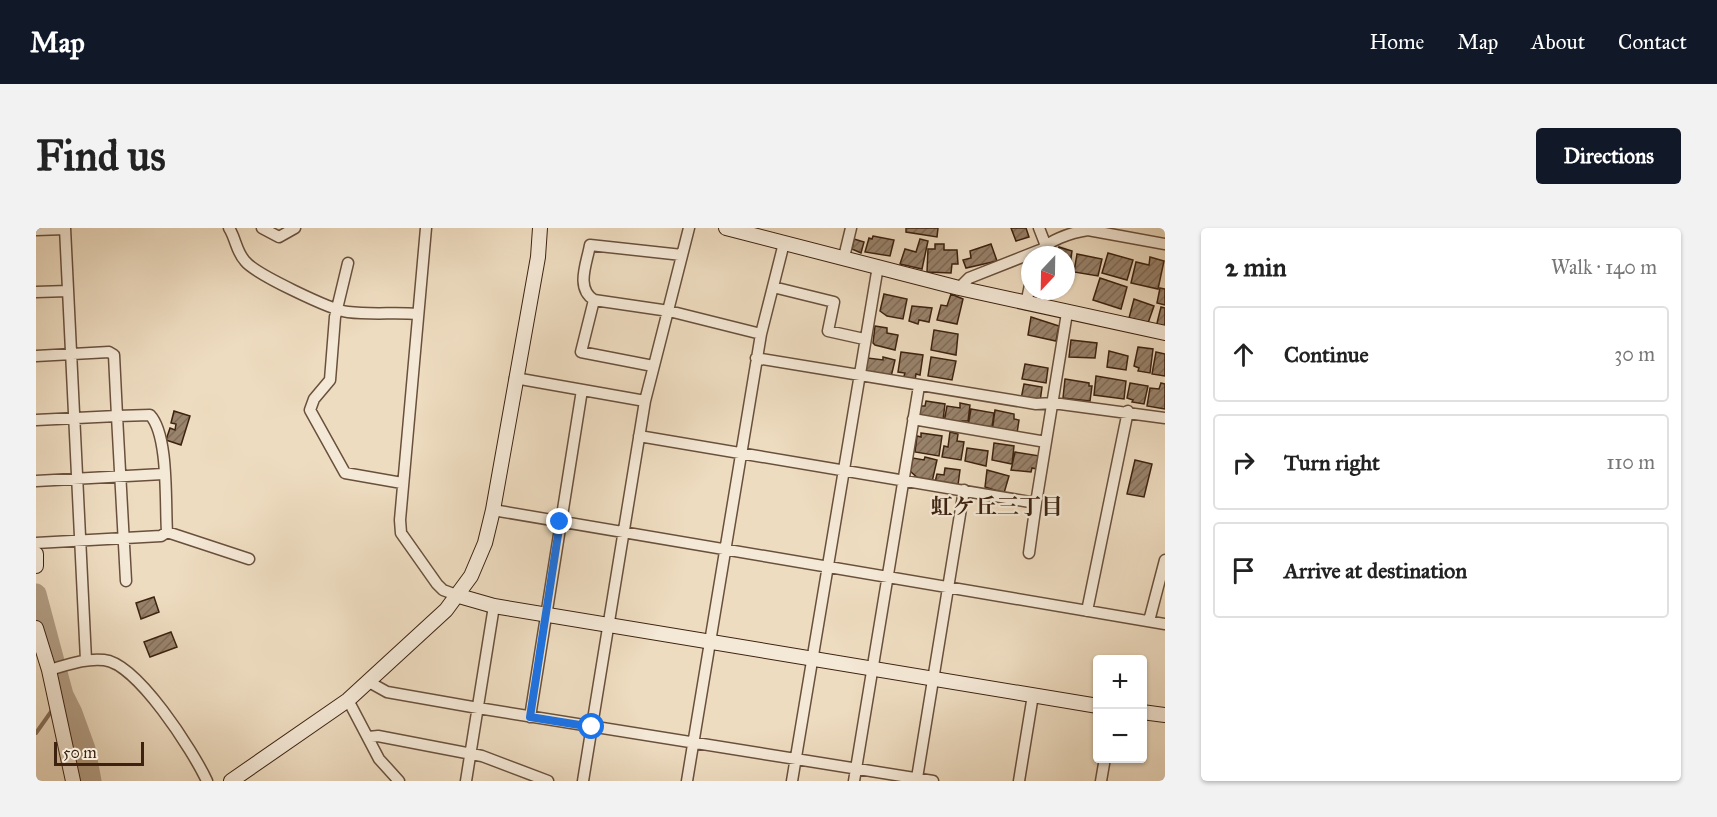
<!DOCTYPE html>
<html lang="en">
<head>
<meta charset="utf-8">
<style>
  body { margin:0; font-family:"IM FELL Great Primer","Noto Serif JP",serif; background:#f2f2f2; color:#222 }
  .controls { position:absolute; right:18px; bottom:18px; display:grid; overflow:hidden; border-radius:6px; box-shadow:0 2px 4px #0004 }
  .controls button { width:54px; height:54px; display:grid; place-items:center; padding:0; border:0; border-bottom:2px solid #e0e0e0; background:#fff; color:#222; font:30px sans-serif }
  .compass { position:absolute; left:985px; top:18px; width:54px; height:54px; border-radius:50%; background:#fff; box-shadow:0 2px 4px #0004; rotate:202deg }
  .scale { position:absolute; left:18px; bottom:15px; width:90px; box-sizing:border-box; padding-left:6px; border:3px solid #3d2210; border-top:0; font-size:16px; line-height:21px; white-space:nowrap; color:#3d2210; -webkit-text-stroke:4px #f4e8d6; paint-order:stroke }
  .stop { position:absolute; width:18px; height:18px; margin:-14px; border:4px solid #1a73e8; border-radius:50%; background:#fff }
  .stop.end { background:#1a73e8; border-color:#fff; box-shadow:0 2px 6px #0008 }
  .list { margin:0; padding:0; list-style:none }
  h2 { display:flex; justify-content:space-between; align-items:center; height:78px; margin:0; padding:0 24px; font-size:26px }
  h2 small { font-size:20px; font-weight:400; color:#767676 }
  .list li { display:grid; grid-template-columns:39px 1fr auto; gap:18px; align-items:center; box-sizing:border-box; height:96px; margin:0 12px 12px; padding:0 12px; border:2px solid #e0e0e0; border-radius:6px }
  .list b { display:block; font-size:22px; white-space:nowrap }
  .list em { font-size:20px; font-style:normal; color:#767676 }
  .icon { flex:none; width:33px; height:33px; fill:none; stroke:currentColor; stroke-width:2; stroke-linecap:round; stroke-linejoin:round }
  .map { position:relative; flex:none; width:1129px; height:553px; overflow:hidden; border-radius:6px }
  header { display:flex; align-items:center; gap:36px; box-sizing:border-box; height:84px; padding:0 30px; background:#111827; color:#fff }
  header strong { font-size:28px }
  nav { display:flex; gap:33px; margin-inline-start:auto; font-size:21px }
  .intro { display:flex; align-items:center; justify-content:space-between; box-sizing:border-box; height:144px; padding:0 36px }
  h1 { margin:0; font-size:42px }
  .button { padding:15px 27px; border-radius:6px; background:#111827; color:#fff; font-size:21px; font-weight:700 }
  main { display:flex; gap:36px; padding:0 36px }
  aside { flex:1; background:#fff; border-radius:6px; box-shadow:0 2px 4px #0004 }
  .map>svg:first-child { display:block }
  .lines { fill:none; stroke-linecap:round; stroke-linejoin:round }
  .stream { stroke:#836c56; stroke-width:4 }
  .river { stroke:#b29d84; stroke-width:21 }
  .building { fill:url(#building-hatch); stroke:#3d2210; stroke-width:1.5 }
  .street-casing { stroke:#69503c; stroke-width:13 }
  .secondary-casing { stroke:#3d2210; stroke-width:16 }
  .street { stroke:#f4e8d6; stroke-width:10 }
  .secondary { stroke:#f4e8d6; stroke-width:14 }
  .route { stroke:#1a73e8; stroke-width:8 }
  .labels { text-anchor:middle; dominant-baseline:central; stroke-width:4.5; stroke-linejoin:round; paint-order:stroke }
  .neighbourhood-label { font-size:22px; font-weight:bold; fill:#3d2210; stroke:#f4e8d6 }
</style>
</head>
<body>
<header>
<strong>Map</strong>
<nav><a>Home</a><a>Map</a><a>About</a><a>Contact</a></nav>
</header>
<div class="intro"><h1>Find us</h1><a class="button">Directions</a></div>
<main>
<div class="map">
<svg width="1129" height="553" viewBox="0 0 1129 553">
  <defs>
    <pattern id="building-hatch" width="6" height="6" patternUnits="userSpaceOnUse" patternTransform="scale(1.5)"><rect width="6" height="6" fill="#99836c"/><path d="M-1 1l2-2M0 6l6-6M5 7l2-2" fill="none" stroke="#7e6b57"/></pattern>
  </defs>
  <rect width="100%" height="100%" fill="#eedcc0"/>
  <filter id="stains"><feTurbulence type="fractalNoise" baseFrequency=".00333" numOctaves="4"/><feColorMatrix values="0 0 0 0 .2 0 0 0 0 .09 0 0 0 0 .02 0 0 0 .5 -.17"/></filter>
  <radialGradient id="worn" r=".72"><stop offset=".6" stop-color="#630" stop-opacity="0"/><stop offset="1" stop-color="#630" stop-opacity=".3"/></radialGradient>
  <g class="lines">
    <path class="stream" d="M0 505 17 481"/>
    <path class="river" d="M0 366 27 467 36 485 49 521 55 553"/>
  </g>
  <path class="building" d="M870 0H902L901 9 870 4Z
    M975 0H990L993 9 980 13Z
    M837 8 858 12 854 28 829 24 833 10 836 11Z
    M818 11 828 14 825 25 816 21Z
    M884 11 892 13 886 41 864 36 869 21 880 24Z
    M899 16H908V22H921L922 36H916L915 45 891 44 892 21H899Z
    M955 16 961 33 930 40 927 32 935 30 934 23Z
    M1023 19 1036 23 1033 44 1030 43V27H1021Z
    M1072 25 1097 32 1091 52 1066 45Z
    M1041 26 1066 31 1062 48 1038 44Z
    M1114 29 1128 33 1122 61 1095 55 1100 34 1113 37Z
    M1064 50 1091 59 1085 81 1057 72Z
    M1124 60 1129 61V77L1121 75Z
    M848 66 871 71 867 91 851 88 844 83Z
    M915 66 927 71 921 96 901 92 905 77 911 78Z
    M1098 71 1118 78 1112 95 1093 90Z
    M876 78 896 80 893 94 883 92 882 96 873 93Z
    M1125 79 1129 80V100L1120 99Z
    M995 89 1023 98 1020 113 992 107Z
    M839 98 851 100V105L862 107 859 122 839 117 837 115Z
    M898 102 922 106 920 127 895 122Z
    M1035 112 1061 115 1059 130 1033 129Z
    M1102 119 1117 121 1114 145 1102 143 1103 140 1098 138Z
    M1073 123 1092 128 1090 142 1071 139Z
    M865 124 887 127 884 147 880 146 879 153 867 151 869 145 862 144Z
    M1120 124 1129 126V148L1116 146Z
    M847 129 859 132 855 149 829 144 832 130 847 132Z
    M895 129 920 133 916 152 892 148Z
    M989 136 1012 140 1010 155 986 151Z
    M1060 148 1090 153 1088 171 1058 167Z
    M1029 151 1053 155V158H1056L1054 173 1027 170Z
    M1094 155 1112 158 1108 176 1096 174 1097 172 1091 170Z
    M1125 155 1129 156V181L1111 178 1114 160 1123 161Z
    M988 156 1006 159 1004 174 985 171Z
    M890 173 909 176 907 192 882 188 884 178H889Z
    M924 175 934 177 932 193H926L925 196 908 194 911 178 924 180Z
    M935 181 958 185 956 199 949 198V202L932 198Z
    M959 182 978 186V191L983 192 981 205 956 204Z
    M138 183 154 188 145 217 130 212 134 200 139 202 140 196 135 195Z
    M914 204 922 206 921 213 928 214 925 232 906 229 908 218 912 219Z
    M885 205 906 208 903 228 879 224 881 208 885 209Z
    M958 215 978 218 976 236 956 232Z
    M931 220 952 223 950 238 929 233Z
    M979 224 1004 228 1001 241 996 240 995 244 975 242Z
    M889 229 901 232 896 254 884 252 874 243 877 230 888 232Z
    M1099 232 1116 236 1108 269 1091 266Z
    M909 240 924 242 922 257 899 254 901 246 908 247Z
    M951 242 973 248 968 265 949 259Z
    M118 369 123 384 105 391 100 375Z
    M135 404 141 419 114 429 108 414Z"/>
  <g class="lines">
    <defs>
      <path id="street" d="M29 0 50 432
        M193 0C200 11 200 23 209 33 219 46 295 82 312 84 336 87 359 84 382 86
        M226 0 243 9 259 0
        M390 0 364 292 365 305 401 356 407 362 423 368
        M1003 0 1010 18
        M0 2 29 1
        M646 27 554 17C551 35 539 60 558 72L633 83 725 106
        M1002 27C1008 13 1037 4 1052 2L1129 16
        M808 29 815 0
        M312 35 299 89 294 152 278 171 274 182 309 245 366 255
        M737 59 798 74 792 103 828 111
        M923 60 933 50 1004 22
        M0 64 32 63
        M558 72 545 124 617 138
        M990 76 994 57
        M0 128 73 124 78 127 81 188 0 192
        M720 130 1000 176 1017 175 1129 190
        M479 150 609 173
        M877 191 1010 214
        M603 208 1000 275 1031 85
        M0 253 127 246
        M457 282 1129 396
        M0 315 125 308 131 304 213 331
        M993 325 1000 275
        M90 353 81 188 114 187C133 207 129 276 131 304
        M1051 383 1092 183
        M1113 393 1129 332
        M13 442C31 437 49 430 68 432 101 435 157 523 171 553
        M333 454 351 464 442 480 897 553
        M312 472 343 531 363 553
        M494 489 546 162
        M333 509 342 508 446 528 512 553
        M881 550 928 262
        M430 553 458 378
        M547 553 609 173 653 0
        M651 553 725 106 748 15
        M756 553 842 38
        M818 553 883 158
        M983 553 997 467
        M1065 553 1069 530"/>
      <path id="secondary" d="M690 0 923 60 1129 105
        M0 326V338
        M423 368 458 378 1062 478
        M0 400 13 442 37 553
        M1106 484 1129 487
        M195 553 312 472 410 382 435 348 449 315 457 282 502 29 504 0"/>
    </defs>
    <use href="#street" class="street-casing"/>
    <use href="#secondary" class="secondary-casing"/>
    <use href="#street" class="street"/>
    <use href="#secondary" class="secondary"/>
  </g>
  <g class="lines">
    <path class="route" d="M524 294 494 489 556 499"/>
  </g>
  <g class="labels">
    <g class="neighbourhood-label">
      <text x="961" y="278">虹ケ丘三丁目</text>
    </g>
  </g>
  <rect width="100%" height="100%" filter="url(#stains)"/>
  <rect width="100%" height="100%" fill="url(#worn)"/>
</svg>
<div class="controls">
<button>+</button>
<button>−</button>
</div>
<svg class="compass" viewBox="-18 -18 36 36"><path d="M0-13l5 13h-10z" fill="#e53935"/><path d="M0 13l5-13h-10z" fill="#767676"/></svg>
<div class="scale">50 m</div>
<div class="stop" style="left:556px;top:499px"></div>
<div class="stop end" style="left:524px;top:294px"></div>
</div>
<aside>
<h2>2 min<small>Walk · 140 m</small></h2>
<ul class="list">
<li><svg class="icon" aria-label="ahead" viewBox="0 0 24 24"><path d="M12 20V5M6 11l6-6 6 6"/></svg><div><b>Continue</b></div><em>30 m</em></li>
<li><svg class="icon" aria-label="right" viewBox="0 0 24 24"><path d="M7 20v-9h11M14 6l5 5-5 5"/></svg><div><b>Turn right</b></div><em>110 m</em></li>
<li><svg class="icon" aria-label="arrive" viewBox="0 0 24 24"><path d="M6 21V4h12l-3 4 3 4H6"/></svg><div><b>Arrive at destination</b></div></li>
</ul>
</aside>
</main>
</body>
</html>
